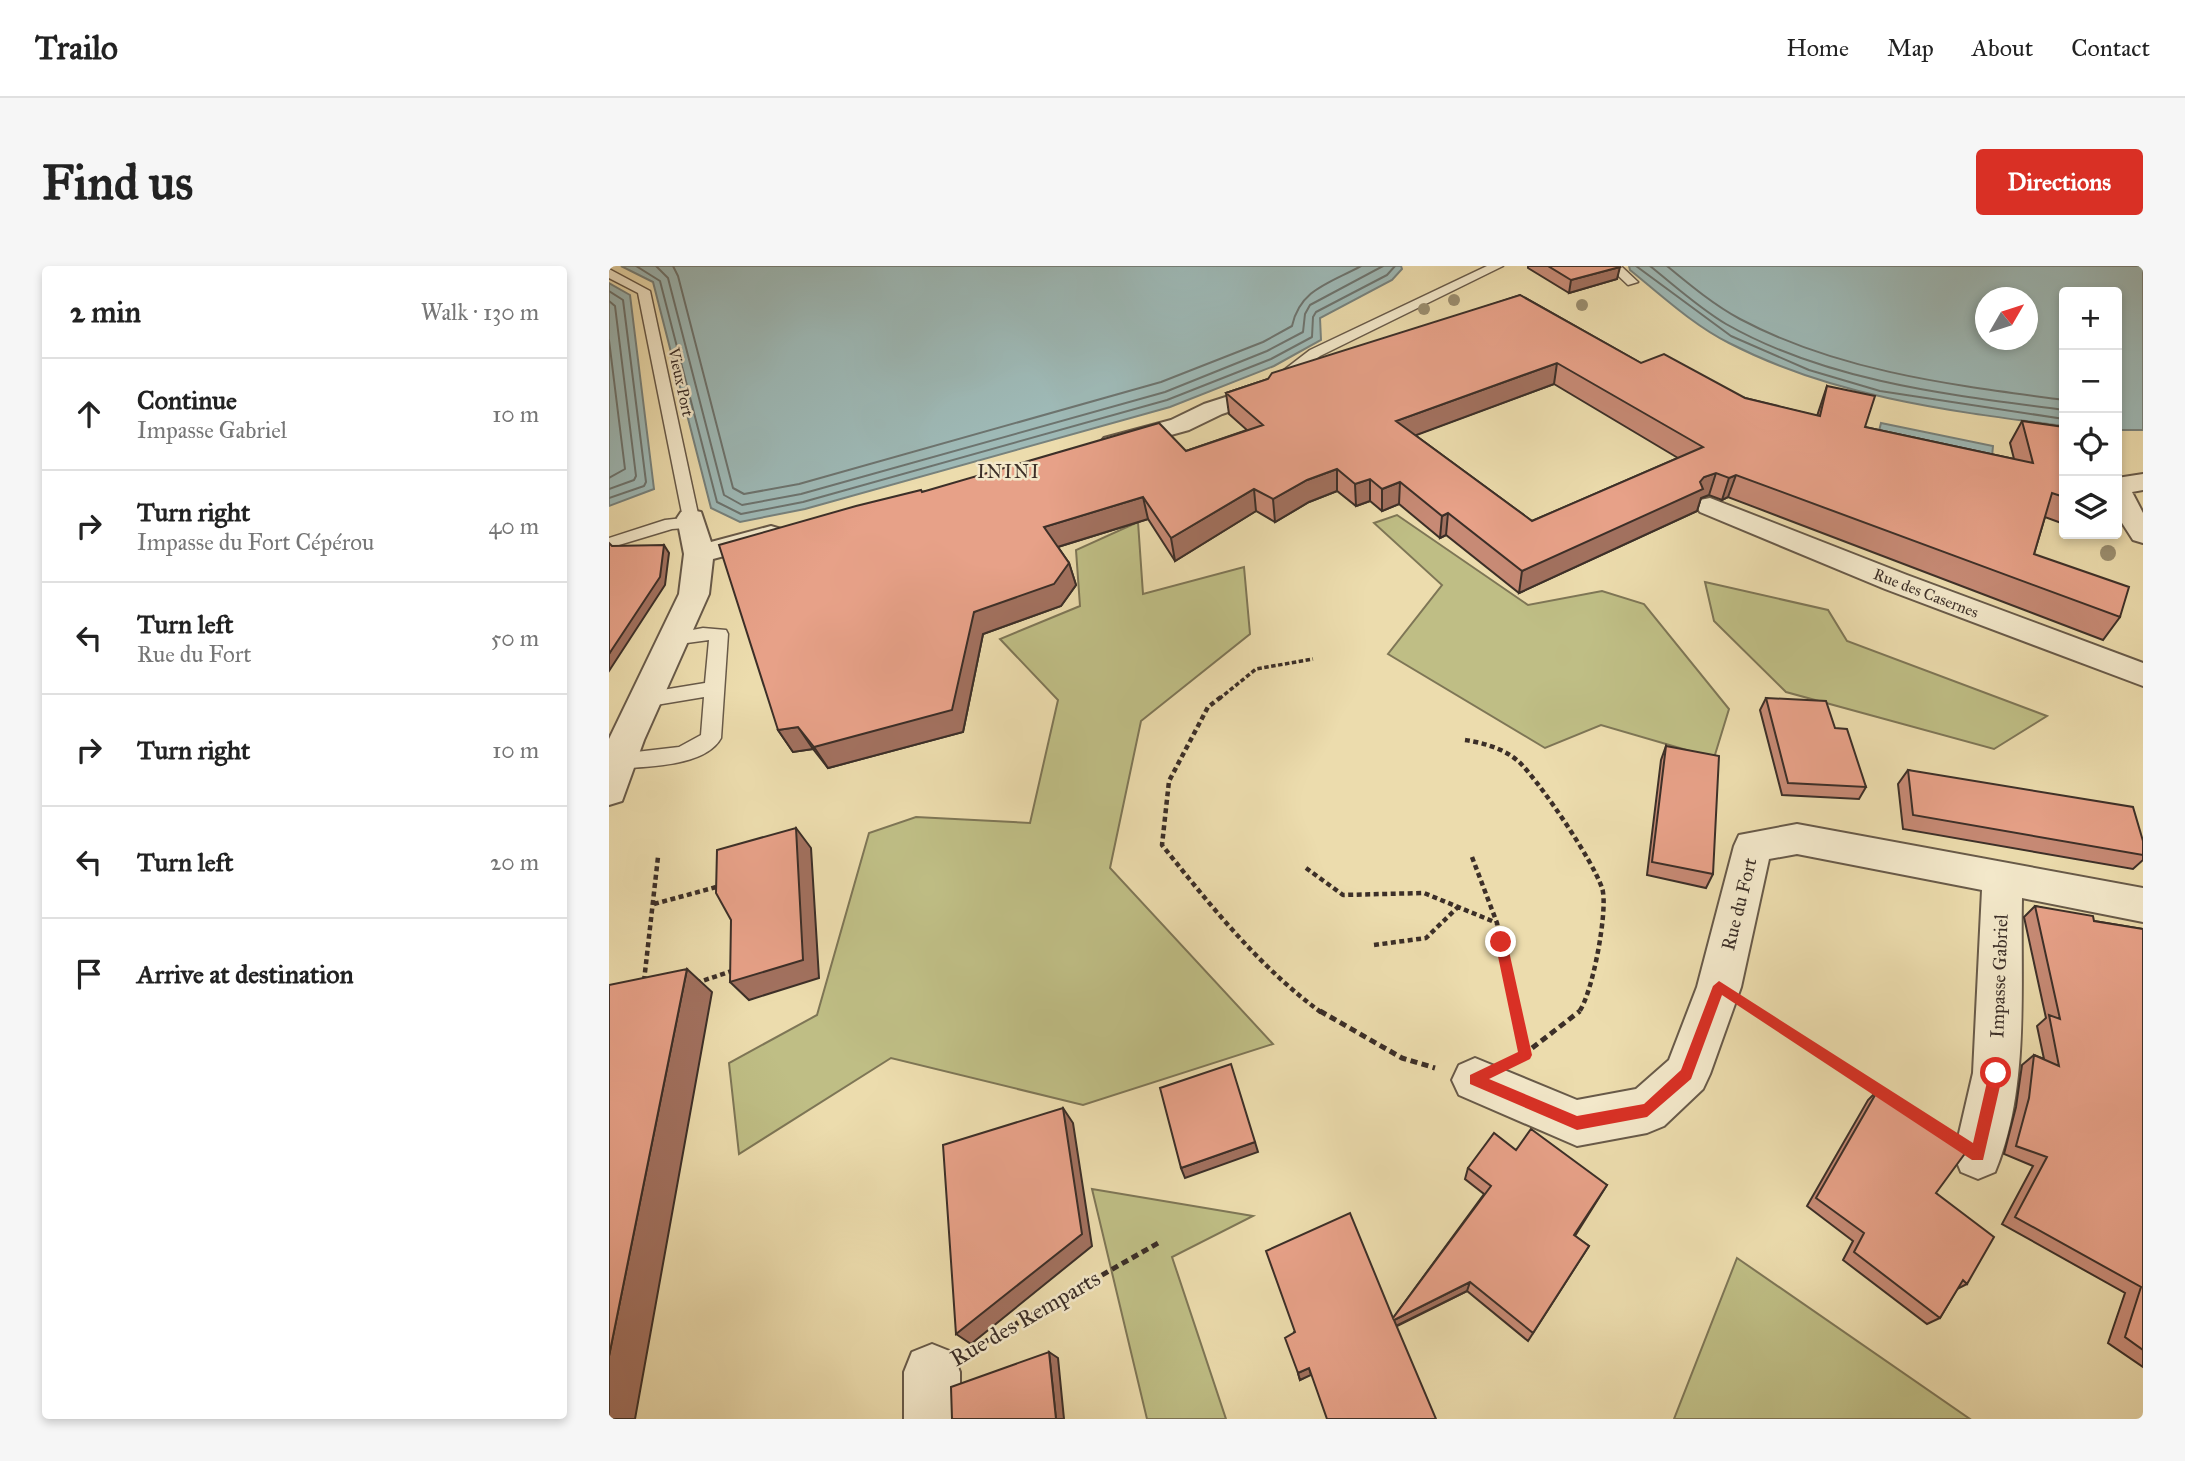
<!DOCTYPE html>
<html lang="en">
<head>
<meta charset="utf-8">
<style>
  body { margin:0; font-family:"IM FELL Great Primer",serif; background:#f6f6f6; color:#222 }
  .controls { position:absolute; right:21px; top:21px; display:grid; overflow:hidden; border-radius:7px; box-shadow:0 4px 10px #0003 }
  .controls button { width:63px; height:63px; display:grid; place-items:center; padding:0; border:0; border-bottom:2px solid #e0e0e0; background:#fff; color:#222; font:35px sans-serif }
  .compass { position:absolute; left:1366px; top:21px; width:63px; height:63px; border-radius:50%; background:#fff; box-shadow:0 4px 10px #0003; rotate:51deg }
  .stop { position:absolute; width:21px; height:21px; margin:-16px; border:5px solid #d93025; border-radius:50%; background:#fff }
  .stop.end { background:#d93025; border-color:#fff; box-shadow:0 2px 7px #0008 }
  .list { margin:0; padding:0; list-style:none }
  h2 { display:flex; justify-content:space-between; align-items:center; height:91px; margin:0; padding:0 28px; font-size:30px }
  h2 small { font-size:23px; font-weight:400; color:#767676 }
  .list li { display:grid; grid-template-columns:46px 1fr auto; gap:21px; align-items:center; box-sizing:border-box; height:112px; padding:0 28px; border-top:2px solid #e0e0e0 }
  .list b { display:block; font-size:26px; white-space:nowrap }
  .list p { margin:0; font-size:23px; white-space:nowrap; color:#767676 }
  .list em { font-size:23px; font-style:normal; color:#767676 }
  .icon { flex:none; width:38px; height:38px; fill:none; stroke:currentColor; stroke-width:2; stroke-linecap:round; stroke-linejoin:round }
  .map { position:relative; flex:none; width:1534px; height:1153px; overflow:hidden; border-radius:7px }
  header { display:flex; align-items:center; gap:42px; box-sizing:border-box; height:98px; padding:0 35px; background:#fff; border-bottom:2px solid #e0e0e0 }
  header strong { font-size:33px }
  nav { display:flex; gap:38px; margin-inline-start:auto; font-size:24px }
  .intro { display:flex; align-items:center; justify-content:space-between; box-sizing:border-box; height:168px; padding:0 42px }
  h1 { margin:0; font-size:49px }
  .button { padding:18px 32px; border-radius:7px; background:#d93025; color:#fff; font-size:24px; font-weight:700 }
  main { display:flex; gap:42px; padding:0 42px }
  aside { flex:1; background:#fff; border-radius:7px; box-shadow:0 4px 10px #0003 }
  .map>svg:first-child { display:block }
  .green { fill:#bfbe85; stroke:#7e7656; stroke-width:2 }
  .water { fill:#9eb9b6; stroke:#77827d; stroke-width:2; fill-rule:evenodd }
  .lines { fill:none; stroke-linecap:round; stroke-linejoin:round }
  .shore { stroke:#6d746f; stroke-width:2 }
  .lane-casing { stroke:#685a49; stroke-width:3 }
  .street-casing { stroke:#685a49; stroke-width:4 }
  .path-far2 { stroke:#3c2f28; stroke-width:3.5; stroke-dasharray:4.5 2.5; stroke-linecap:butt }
  .path-far1 { stroke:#3c2f28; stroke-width:4.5; stroke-dasharray:5 3.5; stroke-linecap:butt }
  .path { stroke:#3c2f28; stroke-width:5; stroke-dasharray:7 4.5; stroke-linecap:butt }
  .lane { fill:#f3e8ca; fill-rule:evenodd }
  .street { fill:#f3e8ca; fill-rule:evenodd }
  .tree { fill:#9a8d6e }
  .wall { fill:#c78a75; stroke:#3c2f28; stroke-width:2; fill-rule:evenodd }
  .shaded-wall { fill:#a2715f; stroke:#3c2f28; stroke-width:2 }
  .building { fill:#e7a188; stroke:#3c2f28; stroke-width:2; fill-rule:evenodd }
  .route { fill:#d93025 }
  .labels { text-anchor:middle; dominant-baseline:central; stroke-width:5; stroke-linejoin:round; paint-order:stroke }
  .far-street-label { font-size:16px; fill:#3c2f28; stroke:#f3e8ca }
  .far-neighbourhood-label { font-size:18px; letter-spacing:2px; fill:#3c2f28; stroke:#f3e8ca }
  .street-label { font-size:19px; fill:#3c2f28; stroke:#f3e8ca }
  .near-street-label { font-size:23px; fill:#3c2f28; stroke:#f3e8ca }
</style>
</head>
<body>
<header>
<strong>Trailo</strong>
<nav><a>Home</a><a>Map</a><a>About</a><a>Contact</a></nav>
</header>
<div class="intro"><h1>Find us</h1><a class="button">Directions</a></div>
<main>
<aside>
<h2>2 min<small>Walk · 130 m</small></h2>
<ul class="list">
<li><svg class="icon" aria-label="ahead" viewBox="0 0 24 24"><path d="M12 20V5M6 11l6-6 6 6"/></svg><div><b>Continue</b><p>Impasse Gabriel</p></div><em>10 m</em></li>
<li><svg class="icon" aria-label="right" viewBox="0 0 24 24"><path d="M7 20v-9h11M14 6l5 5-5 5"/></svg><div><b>Turn right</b><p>Impasse du Fort Cépérou</p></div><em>40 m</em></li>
<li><svg class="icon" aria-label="left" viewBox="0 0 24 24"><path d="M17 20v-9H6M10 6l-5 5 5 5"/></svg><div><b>Turn left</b><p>Rue du Fort</p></div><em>50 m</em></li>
<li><svg class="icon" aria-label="right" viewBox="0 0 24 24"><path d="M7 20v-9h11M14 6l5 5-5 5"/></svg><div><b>Turn right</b></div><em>10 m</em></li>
<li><svg class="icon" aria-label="left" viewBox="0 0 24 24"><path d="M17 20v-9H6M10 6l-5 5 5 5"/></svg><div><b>Turn left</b></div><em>20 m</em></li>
<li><svg class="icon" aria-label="arrive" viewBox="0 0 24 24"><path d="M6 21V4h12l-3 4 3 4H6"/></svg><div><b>Arrive at destination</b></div></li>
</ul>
</aside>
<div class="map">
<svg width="1534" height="1153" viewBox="0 0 1534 1153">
  <rect width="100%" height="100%" fill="#ecdcad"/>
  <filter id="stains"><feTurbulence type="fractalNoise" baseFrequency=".00286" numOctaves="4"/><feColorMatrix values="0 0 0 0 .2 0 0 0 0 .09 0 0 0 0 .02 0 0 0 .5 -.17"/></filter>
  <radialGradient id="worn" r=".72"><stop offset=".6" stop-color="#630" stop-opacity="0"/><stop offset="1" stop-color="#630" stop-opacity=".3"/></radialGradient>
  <path class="green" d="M788 249 919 339 993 325 1035 338 1120 443 1105 492 992 459 936 482 779 388 833 319 765 257Z
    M529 256 534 328 635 301 641 368 532 455 501 602 664 778 474 839 282 792 130 888 120 797 208 749 260 567 307 551 421 557 449 434 391 373 471 340 467 284Z
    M1096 316 1219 344 1238 375 1438 450 1385 483 1177 426 1105 355Z
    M483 923 644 950 563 991 617 1153H538Z
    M1128 992 1361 1153H1065Z"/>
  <path class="water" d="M12 0H792L793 3 783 14 711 52 712 74 665 100 561 141 196 243 131 256 102 242 44 16Z
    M1020 0H1534V164H1508V26H1455V160C1340 145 1225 131 1120 77 1084 59 1052 29 1021 4ZM1377 32H1419V74H1377Z
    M0 17 21 29 45 223 0 240Z
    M1272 157 1384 180 1382 201 1267 177Z"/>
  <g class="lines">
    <path class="shore" d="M27 0 51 15 108 236 132 248 194 236 558 134 662 93 703 71 704 51 707 46 778 9 786 0
      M47 0 59 12 115 229 133 239 192 228 556 126 658 85 694 66 696 48 701 39 774 0
      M64 0 69 10 124 222 135 228 190 218 552 116 654 76 683 60C691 23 721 17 752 0
      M1027 0 1122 70 1200 104 1271 125 1455 153
      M1041 0C1066 20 1090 42 1117 58 1219 116 1341 129 1455 144
      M1058 0C1081 19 1105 39 1131 53 1231 106 1344 119 1455 134
      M0 25 14 34 37 216 35 220 0 232
      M0 35 6 40 27 210 25 214 0 223
      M0 74 16 203 0 212"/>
    <defs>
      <path id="lane" d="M878 0H894L711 90 670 120 665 121 658 117 701 84Z
        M999 0H1012L1029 16 1019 19Z
        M0 3 41 25 91 257 89 261 63 263 0 282V272L56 254 74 252 29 27 0 12Z
        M94 362 117 364 119 368 112 472C96 501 38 500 9 503L1 501V489L70 481 92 469 95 431 35 441 28 439 25 434 28 429 35 427 96 417 100 374 63 379 56 377 54 373 56 369Z"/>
      <path id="street" d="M651 120 660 122 663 127 660 132 613 148 580 164 504 185 495 182 491 177 495 172 562 154 595 138Z
        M1534 208V224L1523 226 1534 247V277L1524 274 1508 249V212Z
        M1101 232 1298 309 1534 397V420L1276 323 1091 246 1087 240 1091 234Z
        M82 244 92 246 102 276 162 260 172 263 176 269 172 275 104 293 100 328 35 474 13 535 0 539V473L70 328 75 288 68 252 72 246Z
        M1188 558 1534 622V656L1413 632C1411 721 1421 822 1386 906L1369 913 1352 906 1345 889 1364 807 1373 624 1188 588 1160 593 1132 721 1101 808 1094 823 1055 860 1038 867 968 880 850 829 843 814 850 799 866 792 968 834 1027 823 1060 794 1088 721 1125 580 1130 569Z
        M323 1078 343 1086 351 1106V1153H295V1106L303 1086Z"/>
    </defs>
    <use href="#lane" class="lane-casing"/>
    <use href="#street" class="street-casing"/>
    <path class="path-far2" d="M610 433 647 403 704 393"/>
    <path class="path-far1" d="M612 431 599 441 560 515 553 579C601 639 651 702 713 747
      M856 474C876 477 900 484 914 500 935 523 983 593 993 622 1000 641 983 732 969 747
      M863 591 888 657 907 747
      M697 602 734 629 815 627 888 657
      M45 638 111 620
      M765 679 817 672 850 640
      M35 715 49 591
      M87 717 126 704
      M1146 744 1151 747"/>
    <path class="path" d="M711 745 793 792 826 802
      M907 745 916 788
      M1148 745 1274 827
      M914 789 971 745
      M363 1083 551 976"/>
    <use href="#lane" class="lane"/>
    <use href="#street" class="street"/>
  </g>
  <g class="tree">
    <circle cx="845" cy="34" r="6"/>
    <circle cx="973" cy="39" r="6"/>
    <circle cx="815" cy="43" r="6"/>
    <circle cx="1499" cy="287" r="8"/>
  </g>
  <path class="wall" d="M919 0H1010L1008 13 960 27 919 2Z
    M911 29 1032 97 1136 132 1208 150 1218 120 1256 161 1405 193 1401 177 1413 155 1455 161V258L1436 251 1425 288 1511 351 1494 374 1119 231 1113 234 1100 229 1092 232 1088 245 910 327 837 269 831 272 790 238 773 245 761 235 747 240 728 225 700 236 666 256 647 245 566 295 539 253 449 281 460 297 467 319 452 340 374 368 354 466 219 502 204 483 184 486 169 464 313 226 577 185 638 164 620 148 617 127ZM945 118 1069 192 923 255 806 169Z
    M1157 432 1226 462 1257 521 1250 533 1173 529 1151 444Z
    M1057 480 1104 608 1097 622 1038 609 1052 494Z
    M1299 504 1534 575V594L1524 603 1294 563 1289 518Z
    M1426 640 1485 655 1534 663V1101L1499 1077 1516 1027 1393 958 1424 900 1395 888 1407 841 1413 799 1425 789 1435 793 1428 760 1437 752 1415 651Z
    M1269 824 1327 927 1358 1018 1348 1023 1331 1052 1318 1058 1234 994 1244 975 1198 940 1259 834Z
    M907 884 998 919 966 970 980 980 919 1075 858 1025 788 1060 691 1114 689 1107 685 1066 784 1052 875 928 856 913 859 902Z"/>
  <path class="shaded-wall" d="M1011 1 1008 13 960 27 962 14Z
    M948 97 945 118 786 177 787 155Z
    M728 203V225L700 236 666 256 664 233 698 214Z
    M1107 207 1100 229 1092 232 1088 245 910 327 913 305 1095 211Z
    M1127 209 1119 231 1113 234 1120 212Z
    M761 213V235L747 240 746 218Z
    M791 216 790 238 773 245V223Z
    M645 223 647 245 566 295 562 272Z
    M534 231 539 253 442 283 435 261Z
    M839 247 837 269 831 272 833 250Z
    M55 279 60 287 56 319 0 405V388Z
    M460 297 467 319 452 340 374 368 354 466 219 502 205 481 365 346Z
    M189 461 204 483 184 486 169 464Z
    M187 562 202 582 210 712 140 734 121 716Z
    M78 703 103 726 26 1153H0V1090Z
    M454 842 464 857 483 980 362 1078 347 1068Z
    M646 876 649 886 576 912 572 902Z
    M861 1016 858 1025 785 1061V1054Z
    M440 1086 449 1092 455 1153H447Z
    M700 1102 702 1109 691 1114 689 1107Z"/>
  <path class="building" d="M939 0H1010L1011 1 962 14Z
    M911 29 1032 97 1055 88 1136 132 1211 150 1218 120 1266 130 1256 161 1424 197 1413 155 1455 161V231L1443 227 1425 288 1520 321 1511 351 1127 209 1120 212 1107 207 1095 211 1091 216 1094 223 913 305 839 247 833 250 791 216 773 223 761 213 746 218 728 203 698 214 664 233 645 223 562 272 534 231 435 261 460 297 445 318 365 346 343 444 205 481 189 461 169 464 110 279 247 240 312 224 313 226 550 157 577 185 654 159 617 127 659 113 663 107ZM948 97 1094 181 923 255 787 155Z
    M0 277 3 280 55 279 51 311 0 388Z
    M1157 432 1217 435 1226 462 1238 463 1257 521 1179 517Z
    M1057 480 1110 490 1104 608 1043 596Z
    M1299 504 1524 541 1534 575V589L1304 549Z
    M187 562 194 694 121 716 122 654 107 627 108 584Z
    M1426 640 1484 650 1485 655 1534 663V1084L1516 1071 1532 1021 1406 951 1438 891 1407 880 1420 832 1425 789 1450 800 1440 749 1451 753Z
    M78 703 0 1090V719Z
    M622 798 646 876 572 902 551 822Z
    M1269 824 1355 877 1357 886 1327 927 1385 971 1358 1018 1354 1014 1331 1052 1245 986 1255 967 1207 932Z
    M454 842 473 968 347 1068 334 879Z
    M922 863 998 919 965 969 980 980 924 1067 861 1016 785 1054 827 1153H718L700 1102 689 1107 676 1072 686 1066 657 985 741 947 784 1052 882 920 859 902 885 867 907 884Z
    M440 1086 447 1153H343L342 1121Z"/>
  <path class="route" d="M892 670 898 676 923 789 921 793 880 813 968 850 1035 838 1072 804 1104 720 1110 715 1364 877 1380 807 1387 800 1392 802 1394 807 1374 894H1363L1113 729 1082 813 1038 851 968 864 861 818V809L909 786 886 676Z"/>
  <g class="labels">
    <g class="far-street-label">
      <text transform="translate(72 116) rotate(78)">Vieux Port</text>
      <text transform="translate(1317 327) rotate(21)">Rue des Casernes</text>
    </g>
    <g class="far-neighbourhood-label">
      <text x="400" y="206">ININI</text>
    </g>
    <g class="street-label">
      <text transform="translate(1130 638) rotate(-76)">Rue du Fort</text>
      <text transform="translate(1390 710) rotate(-88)">Impasse Gabriel</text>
    </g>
    <g class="near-street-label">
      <text transform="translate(416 1052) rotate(-30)">Rue des Remparts</text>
    </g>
  </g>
  <rect width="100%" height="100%" filter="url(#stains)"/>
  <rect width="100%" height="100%" fill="url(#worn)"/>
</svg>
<div class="controls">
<button>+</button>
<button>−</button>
<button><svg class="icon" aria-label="locate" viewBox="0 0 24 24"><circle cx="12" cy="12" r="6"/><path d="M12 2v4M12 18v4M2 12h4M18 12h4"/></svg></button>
<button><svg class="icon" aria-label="layers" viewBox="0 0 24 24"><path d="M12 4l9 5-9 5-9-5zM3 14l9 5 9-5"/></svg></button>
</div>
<svg class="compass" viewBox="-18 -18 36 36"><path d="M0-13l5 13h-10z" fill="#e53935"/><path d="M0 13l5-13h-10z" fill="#767676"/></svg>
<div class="stop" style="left:1387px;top:807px"></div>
<div class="stop end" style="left:892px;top:676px"></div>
</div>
</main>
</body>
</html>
